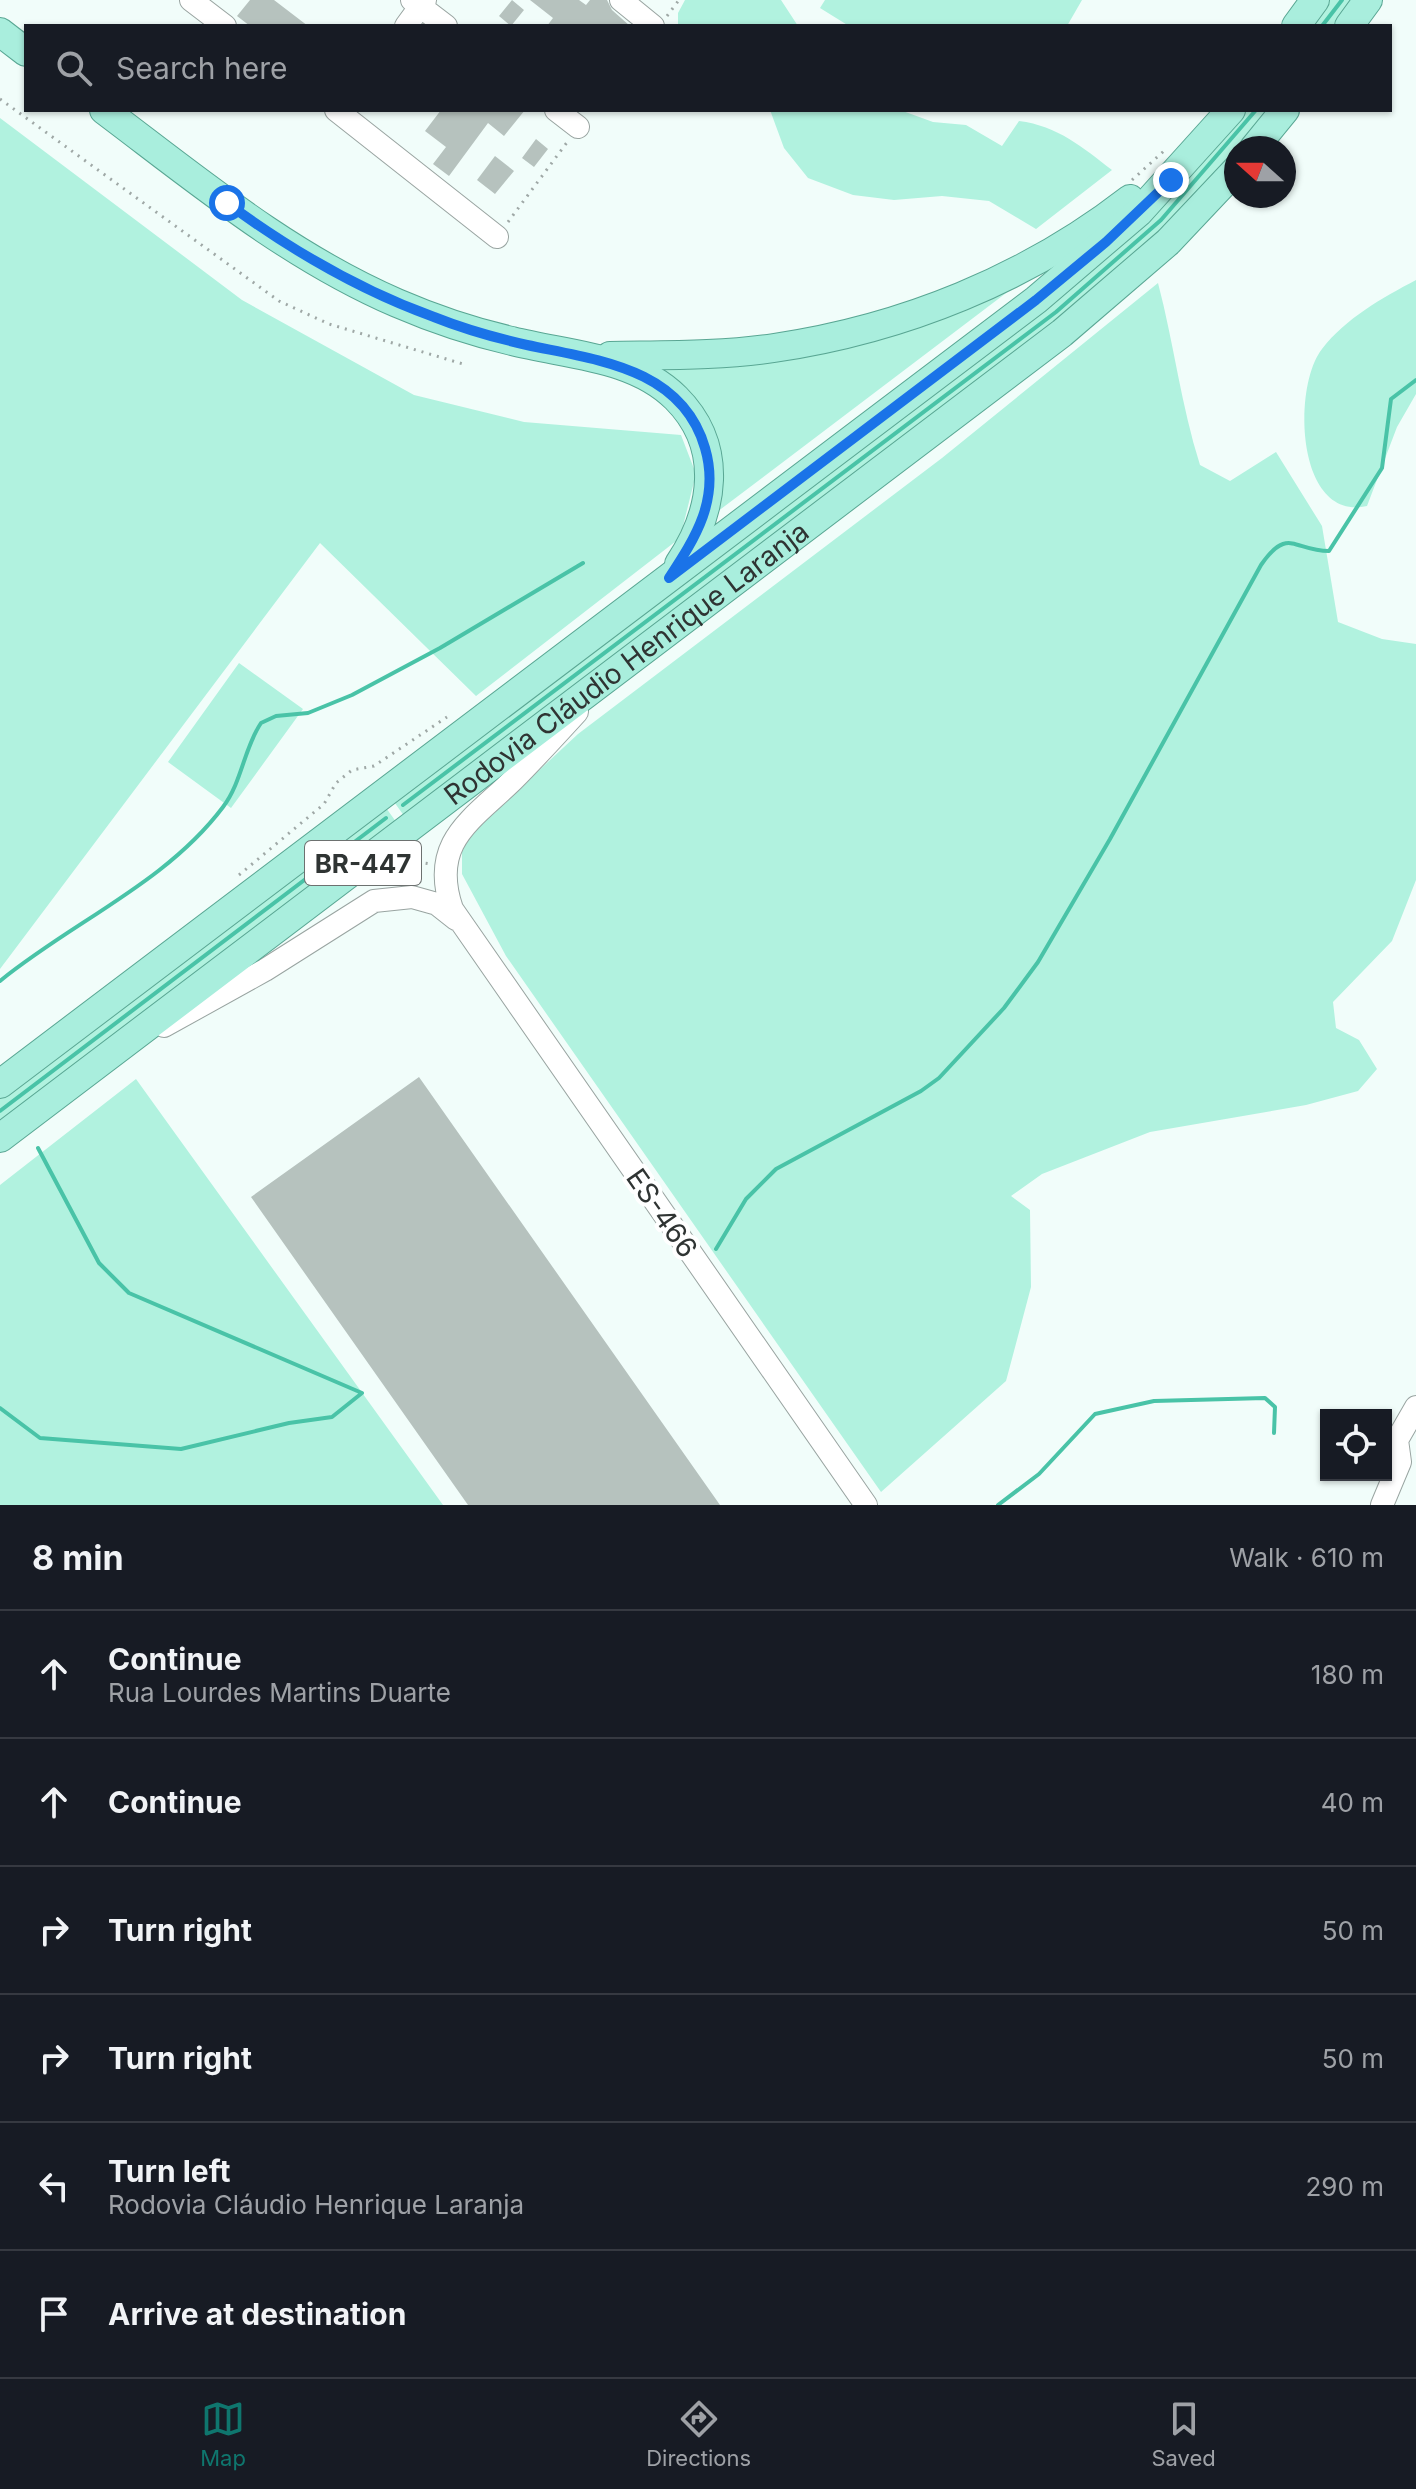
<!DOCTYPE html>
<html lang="en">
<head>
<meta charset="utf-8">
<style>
  body { margin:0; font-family:Inter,sans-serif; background:#20242c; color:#f1f3f6 }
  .controls { position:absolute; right:24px; bottom:24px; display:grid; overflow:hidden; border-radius:0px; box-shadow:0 2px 6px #0004 }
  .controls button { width:72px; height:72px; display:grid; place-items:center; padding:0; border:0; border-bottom:2px solid #363941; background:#171b24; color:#f1f3f6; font:40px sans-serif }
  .compass { position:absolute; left:1224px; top:136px; width:72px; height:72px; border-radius:50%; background:#171b24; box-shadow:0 2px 6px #0004; rotate:291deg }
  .stop { position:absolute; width:24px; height:24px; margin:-18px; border:6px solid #1a73e8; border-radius:50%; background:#fff }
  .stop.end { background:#1a73e8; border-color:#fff; box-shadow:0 2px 8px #0008 }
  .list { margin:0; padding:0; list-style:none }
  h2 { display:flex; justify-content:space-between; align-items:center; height:104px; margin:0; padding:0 32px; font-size:34px }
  h2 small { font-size:26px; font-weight:400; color:#9ea1a6 }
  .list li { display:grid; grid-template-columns:52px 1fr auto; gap:24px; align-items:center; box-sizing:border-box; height:128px; padding:0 32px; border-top:2px solid #363941 }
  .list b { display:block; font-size:30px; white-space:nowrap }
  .list p { margin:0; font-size:26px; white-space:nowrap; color:#9ea1a6 }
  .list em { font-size:26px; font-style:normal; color:#9ea1a6 }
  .icon { flex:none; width:44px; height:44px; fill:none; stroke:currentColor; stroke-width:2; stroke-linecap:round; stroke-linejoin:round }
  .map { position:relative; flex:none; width:1416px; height:1505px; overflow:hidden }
  .search { position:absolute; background:#171b24; box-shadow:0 2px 6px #0004; left:24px; right:24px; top:24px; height:88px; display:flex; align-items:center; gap:20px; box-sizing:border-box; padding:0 28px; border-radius:0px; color:#9ea1a6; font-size:30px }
  .sheet { height:872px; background:#171b24 }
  nav { display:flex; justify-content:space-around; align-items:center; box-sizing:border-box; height:112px; border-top:2px solid #363941; background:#171b24; font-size:22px; color:#9ea1a6 }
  nav a { display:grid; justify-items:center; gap:4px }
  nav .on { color:#0f766e }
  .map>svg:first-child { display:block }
  .green { fill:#b1f2df }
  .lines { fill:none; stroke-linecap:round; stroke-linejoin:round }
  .stream { stroke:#49c3a7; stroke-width:4 }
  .building { fill:#b6c2be }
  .minor-casing { stroke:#99a4a1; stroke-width:24 }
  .major-casing { stroke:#59a693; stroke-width:30 }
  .path { stroke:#9fa8a6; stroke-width:3; stroke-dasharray:2 6; stroke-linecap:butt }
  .minor { stroke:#fff; stroke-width:22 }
  .major { stroke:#a9eedd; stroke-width:28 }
  .route { stroke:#1a73e8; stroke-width:10 }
  .labels { text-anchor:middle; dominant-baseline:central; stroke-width:8; stroke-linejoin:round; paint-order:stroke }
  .shield { fill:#fff; stroke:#6d7170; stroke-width:2 }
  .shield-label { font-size:26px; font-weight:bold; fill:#2f3433 }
  .street-label { font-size:28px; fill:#2f3433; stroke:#fff }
</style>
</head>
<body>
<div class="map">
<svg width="1416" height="1505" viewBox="0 0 1416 1505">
  <rect width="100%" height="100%" fill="#f1fdfa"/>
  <path class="green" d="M685 0H781L798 26H678V13Z
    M825 0H1082L1067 26H849L820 8Z
    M1326 0H1357L1337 26H1306Z
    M770 110H900L933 122 966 125 1002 146 1019 121C1058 126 1082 147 1112 170L1036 229 989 201 942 196 894 200 853 195 808 178 784 148Z
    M1241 110H1273L1243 148H1236V156L1226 168 1129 267 407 820 392 799 1043 307Z
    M0 118 242 300 414 395 524 422 681 435 696 474 680 538 476 696 320 543 0 969Z
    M1034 272 713 515 717 482 643 363 677 365Z
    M1416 280V394L1397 427 1367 506C1296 522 1292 387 1322 349 1346 318 1382 298 1416 280Z
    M1158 283C1174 344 1181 405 1200 465L1230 481 1276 452 1322 526 1338 622 1382 639 1416 644V880L1392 941 1333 1002 1336 1028 1359 1040 1377 1069 1358 1091 1306 1105 1150 1132 1042 1174 1011 1196 1030 1210 1031 1287 1006 1381 881 1492 506 956 462 874V849L476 829 578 734 942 458Z
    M239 663 303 709 231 808 168 762Z
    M384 805 399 826 0 1128V1096Z
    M136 1079 177 1136 443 1505H0V1185Z"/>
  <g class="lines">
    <path class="stream" d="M1322 26 1342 0
      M403 805 1056 312 1161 220 1256 110
      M0 981C72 922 166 883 223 807 242 782 244 748 261 723L276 716 308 713 352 695 440 648 583 563
      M0 1111 386 818
      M38 1148 99 1263 129 1293 362 1393
      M716 1249 746 1199 776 1169 921 1091 939 1078 1004 1008 1038 962 1110 839 1261 565C1288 526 1294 551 1329 551L1382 468 1391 399 1416 380
      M0 1408 40 1438 181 1449 289 1423 332 1417 362 1393
      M998 1505 1039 1474 1095 1414 1154 1401 1265 1398 1275 1407 1274 1433"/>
  </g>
  <path class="building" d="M250 0H274L308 26H250L237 16Z
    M512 0 524 10 511 26 499 16Z
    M530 0H579L586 5 590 0H607L612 10 630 26H547L553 18Z
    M441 110H525L504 136 488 123 449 176 433 164 446 147 425 131Z
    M536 139 548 149 534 167 522 158Z
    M495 156 514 171 495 194 477 180Z
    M419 1077 720 1505H468L251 1197Z"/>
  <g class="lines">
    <defs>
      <path id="minor" d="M191 0 225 26
        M412 0 446 26
        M621 0 653 26
        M406 26 425 0
        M336 110 497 237
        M556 110 578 127
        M577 712C556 735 535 758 513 780 472 820 429 842 452 909L866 1505
        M164 1026 265 970 374 901 412 897 437 904 456 919
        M1382 1505 1400 1462 1397 1440 1416 1407"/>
      <g id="major">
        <path d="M1296 26 1315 0"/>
        <path d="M1349 26 1368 0"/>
        <path d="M0 32 26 52"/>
        <path d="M104 110C197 180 288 256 397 303 434 319 473 332 512 341 567 355 634 356 676 398 725 447 714 512 679 564"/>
        <path d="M1254 148 1285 110"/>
        <path d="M610 356C665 355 720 356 774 348 903 329 1027 279 1130 199"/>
        <path d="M0 1084 1036 300 1139 212 1231 110"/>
        <path id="s1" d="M0 1138 1062 333 1168 242 1236 170"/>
      </g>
    </defs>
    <use href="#minor" class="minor-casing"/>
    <use href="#major" class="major-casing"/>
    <path class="path" d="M667 16 679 0
      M0 99 279 301 329 324 463 364
      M1132 180 1165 150
      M508 222 568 141
      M402 859 430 864
      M239 875 324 804 336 783 352 770 374 766 447 717"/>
    <use href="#minor" class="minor"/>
    <use href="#major" class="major"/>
  </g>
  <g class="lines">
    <path class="route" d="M227 203C291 250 359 290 434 317 464 329 496 338 527 345 597 360 682 368 705 448 720 499 696 537 669 578L1036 300 1106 242 1171 180"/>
  </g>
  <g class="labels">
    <rect class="shield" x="305" y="841" width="116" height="44" rx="6"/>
    <g class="shield-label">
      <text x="363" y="863">BR-447</text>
    </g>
    <g class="street-label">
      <text stroke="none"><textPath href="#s1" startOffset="786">Rodovia Cláudio Henrique Laranja</textPath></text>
      <text transform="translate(662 1213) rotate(55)">ES-466</text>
    </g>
  </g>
</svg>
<div class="controls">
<button><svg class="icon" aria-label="locate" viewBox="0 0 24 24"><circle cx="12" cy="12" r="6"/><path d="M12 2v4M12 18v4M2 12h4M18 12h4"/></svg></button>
</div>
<svg class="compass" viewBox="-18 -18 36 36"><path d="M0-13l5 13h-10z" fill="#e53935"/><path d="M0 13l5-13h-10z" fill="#9ea1a6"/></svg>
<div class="stop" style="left:227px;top:203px"></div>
<div class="stop end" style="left:1171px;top:180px"></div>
<div class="search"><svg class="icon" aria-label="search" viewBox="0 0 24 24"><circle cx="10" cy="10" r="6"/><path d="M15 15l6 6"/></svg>Search here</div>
</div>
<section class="sheet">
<h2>8 min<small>Walk · 610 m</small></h2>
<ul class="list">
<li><svg class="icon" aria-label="ahead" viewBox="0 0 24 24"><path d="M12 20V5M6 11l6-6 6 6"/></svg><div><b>Continue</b><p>Rua Lourdes Martins Duarte</p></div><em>180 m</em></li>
<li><svg class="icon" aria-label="ahead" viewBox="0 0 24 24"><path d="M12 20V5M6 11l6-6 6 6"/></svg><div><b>Continue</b></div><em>40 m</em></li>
<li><svg class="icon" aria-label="right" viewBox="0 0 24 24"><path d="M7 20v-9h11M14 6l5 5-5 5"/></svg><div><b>Turn right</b></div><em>50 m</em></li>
<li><svg class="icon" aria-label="right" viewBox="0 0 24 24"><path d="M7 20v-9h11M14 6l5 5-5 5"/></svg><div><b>Turn right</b></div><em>50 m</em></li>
<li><svg class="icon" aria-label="left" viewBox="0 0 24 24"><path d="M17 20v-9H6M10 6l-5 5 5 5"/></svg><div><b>Turn left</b><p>Rodovia Cláudio Henrique Laranja</p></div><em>290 m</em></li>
<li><svg class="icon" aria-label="arrive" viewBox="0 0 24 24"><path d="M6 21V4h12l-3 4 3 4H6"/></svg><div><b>Arrive at destination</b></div></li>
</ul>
</section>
<nav>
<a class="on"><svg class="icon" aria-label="map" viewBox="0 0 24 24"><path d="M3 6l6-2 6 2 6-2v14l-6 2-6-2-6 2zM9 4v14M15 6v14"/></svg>Map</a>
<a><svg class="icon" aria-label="directions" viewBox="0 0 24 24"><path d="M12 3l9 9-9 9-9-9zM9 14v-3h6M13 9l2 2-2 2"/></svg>Directions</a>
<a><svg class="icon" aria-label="saved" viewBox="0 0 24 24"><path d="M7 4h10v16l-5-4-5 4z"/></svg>Saved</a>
</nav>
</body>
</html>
